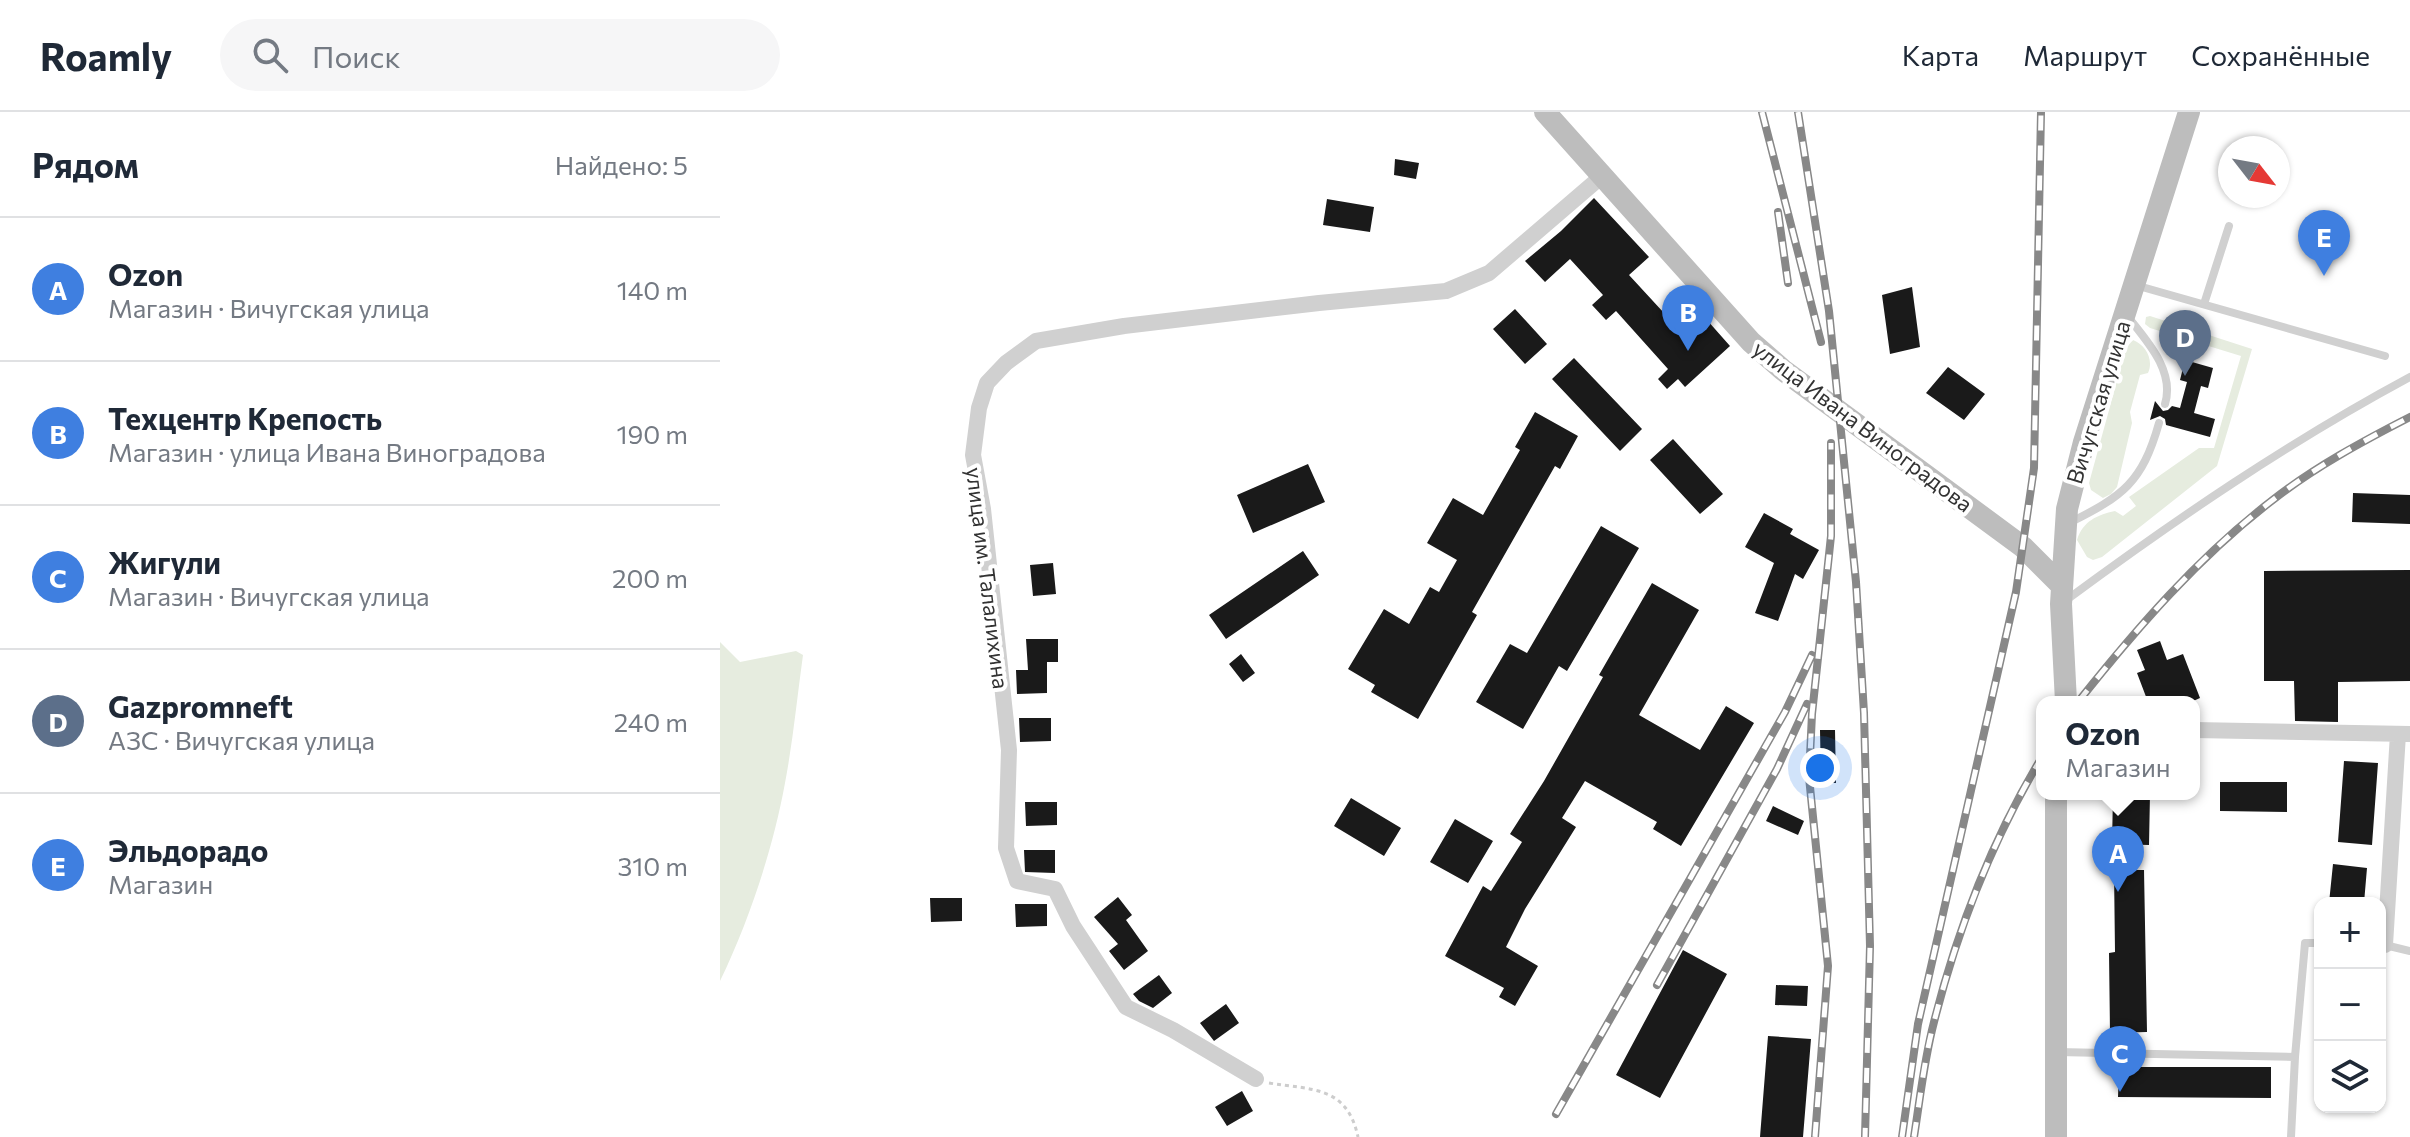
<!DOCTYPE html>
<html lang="ru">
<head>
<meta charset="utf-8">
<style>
  body { margin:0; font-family:Commissioner,sans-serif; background:#f6f6f7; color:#1f2937 }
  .controls { position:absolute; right:24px; bottom:24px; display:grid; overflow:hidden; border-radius:16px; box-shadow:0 2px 6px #0004 }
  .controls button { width:72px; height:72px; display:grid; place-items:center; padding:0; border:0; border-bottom:2px solid #e0e1e3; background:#fff; color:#1f2937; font:40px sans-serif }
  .compass { position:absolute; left:1498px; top:24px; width:72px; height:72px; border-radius:50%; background:#fff; box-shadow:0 2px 6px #0004; rotate:121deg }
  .you { position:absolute; left:1100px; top:656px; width:28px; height:28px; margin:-20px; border:6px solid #fff; border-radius:50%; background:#1a73e8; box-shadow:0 0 0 12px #1a73e833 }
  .badge { display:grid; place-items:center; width:52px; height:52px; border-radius:50%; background:#2563eb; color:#fff; font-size:26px; font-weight:700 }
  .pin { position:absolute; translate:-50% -66px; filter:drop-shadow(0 2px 4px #0008) }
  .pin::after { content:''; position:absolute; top:42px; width:28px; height:24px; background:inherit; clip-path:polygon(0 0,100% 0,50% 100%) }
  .popup { position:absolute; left:1316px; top:584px; width:164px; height:104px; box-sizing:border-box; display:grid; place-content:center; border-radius:16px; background:#fff; filter:drop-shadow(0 2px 6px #0005); font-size:26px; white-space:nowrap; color:#747a83 }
  .popup b { font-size:30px; color:#1f2937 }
  .popup::after { content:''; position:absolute; left:50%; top:100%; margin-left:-16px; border:16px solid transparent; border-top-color:#fff }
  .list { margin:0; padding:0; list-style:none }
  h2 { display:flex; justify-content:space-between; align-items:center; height:104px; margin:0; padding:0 32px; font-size:34px }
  h2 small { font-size:26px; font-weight:400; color:#747a83 }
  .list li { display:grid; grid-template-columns:52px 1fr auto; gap:24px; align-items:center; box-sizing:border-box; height:144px; padding:0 32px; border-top:2px solid #e0e1e3 }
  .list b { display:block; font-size:30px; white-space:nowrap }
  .list p { margin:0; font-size:26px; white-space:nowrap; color:#747a83 }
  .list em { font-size:26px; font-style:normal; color:#747a83 }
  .icon { flex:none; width:44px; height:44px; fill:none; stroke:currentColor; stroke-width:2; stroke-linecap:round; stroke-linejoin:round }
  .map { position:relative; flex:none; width:1690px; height:1025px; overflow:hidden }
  header { display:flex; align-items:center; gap:48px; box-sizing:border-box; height:112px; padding:0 40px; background:#fff; border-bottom:2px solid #e0e1e3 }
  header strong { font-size:38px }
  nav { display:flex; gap:44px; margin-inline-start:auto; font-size:28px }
  .search { width:560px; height:72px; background:#f6f6f7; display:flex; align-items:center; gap:20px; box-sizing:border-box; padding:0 28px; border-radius:44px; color:#747a83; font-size:30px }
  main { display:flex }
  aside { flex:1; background:#fff }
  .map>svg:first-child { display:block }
  .green { fill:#e6ecdf }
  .building { fill:#1a1a1a }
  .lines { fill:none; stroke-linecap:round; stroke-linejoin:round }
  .path { stroke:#cdcdcd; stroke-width:3; stroke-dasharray:4 4; stroke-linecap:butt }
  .lane { stroke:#d0d0d0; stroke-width:8 }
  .street { stroke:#d0d0d0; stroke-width:16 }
  .secondary { stroke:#bdbdbd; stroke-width:22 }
  .rail-casing { stroke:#888; stroke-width:8 }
  .rail { stroke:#fff; stroke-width:5; stroke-dasharray:15; stroke-linecap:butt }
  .labels { text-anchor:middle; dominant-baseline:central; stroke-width:8; stroke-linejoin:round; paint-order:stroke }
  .street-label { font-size:22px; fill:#333; stroke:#fff }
</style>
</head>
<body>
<header>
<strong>Roamly</strong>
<div class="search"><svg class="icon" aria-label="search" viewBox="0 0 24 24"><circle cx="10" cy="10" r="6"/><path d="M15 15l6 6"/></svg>Поиск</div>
<nav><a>Карта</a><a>Маршрут</a><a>Сохранённые</a></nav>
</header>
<main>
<aside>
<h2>Рядом<small>Найдено: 5</small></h2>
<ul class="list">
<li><span class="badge" style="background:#3f7fe0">A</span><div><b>Ozon</b><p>Магазин · Вичугская улица</p></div><em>140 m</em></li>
<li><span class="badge" style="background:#3f7fe0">B</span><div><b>Техцентр Крепость</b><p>Магазин · улица Ивана Виноградова</p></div><em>190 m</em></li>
<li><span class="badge" style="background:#3f7fe0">C</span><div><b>Жигули</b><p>Магазин · Вичугская улица</p></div><em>200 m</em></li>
<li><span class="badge" style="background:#5c6f8a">D</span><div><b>Gazpromneft</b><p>АЗС · Вичугская улица</p></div><em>240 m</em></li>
<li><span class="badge" style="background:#3f7fe0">E</span><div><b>Эльдорадо</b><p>Магазин</p></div><em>310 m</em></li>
</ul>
</aside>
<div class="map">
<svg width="1690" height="1025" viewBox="0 0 1690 1025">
  <rect width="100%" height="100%" fill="#fff"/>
  <path class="green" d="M1430 204 1532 237 1497 354 1382 445 1373 448 1367 445 1357 428C1363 409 1377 403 1395 399L1403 404 1416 394 1409 385 1479 336H1494L1521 244 1430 216 1425 212 1426 205Z
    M1413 228C1426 233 1434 248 1428 261L1420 263 1410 300 1412 311 1397 375 1391 382 1383 386 1371 378 1369 371 1406 236Z
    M0 530 20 550 76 539 83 543C77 586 73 629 65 671 53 737 29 809 0 869Z"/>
  <path class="building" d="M675 47 699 51 696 67 674 63Z
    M874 86 929 145 909 163 967 226 987 208 1010 234 965 275 958 267 947 277 938 267 948 257 896 199 886 208 872 193 883 183 850 147 825 170 805 149 841 119Z
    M607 87 654 95 650 120 603 113Z
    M1192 175 1200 235 1170 242 1162 183Z
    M795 197 827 232 805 252 773 217Z
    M854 246 922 317 900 339 832 267Z
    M1465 248 1493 256 1488 276 1481 274 1474 301 1495 307 1490 325 1446 313 1445 307 1440 304 1430 308 1435 289 1443 299 1448 298 1452 294 1460 296 1467 270 1460 268Z
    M1228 255 1265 282 1244 308 1206 281Z
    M815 300 858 324 840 357 835 354 752 500 757 503 698 607 651 580 655 573 628 557 664 497 689 512 710 475 719 480 737 448 707 431 733 386 763 403 800 338 795 335Z
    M953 327 1003 382 980 402 930 348Z
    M588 352 605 390 533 421 517 383Z
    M1633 381 1690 383V412L1632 410Z
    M1044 401 1073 417 1070 422 1099 438 1083 467 1075 462 1058 509 1035 501 1054 451 1025 435Z
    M881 414 919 436 847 559 839 554 803 617 756 590 790 532 807 541Z
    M583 439 599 463 506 527 489 503Z
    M333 451 336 482 313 484 310 453Z
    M1690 458V569L1618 570V610L1575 609 1574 569H1544V459Z
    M932 471 979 498 919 603 980 638 1006 594 1034 611 961 734 933 717 937 710 865 669 842 706 856 715 805 797 786 835 818 854 795 894 779 885 784 876 725 844 763 774 771 779 802 730 790 722 824 669 883 565 879 563Z
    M306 527H338V550H327V581L297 582 296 558H308Z
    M1440 529 1447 548 1463 542 1480 586 1471 590H1428L1417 561 1425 558 1417 538Z
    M521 542 535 561 523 570 509 552Z
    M299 606H331V629L300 630Z
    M1100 618H1115L1116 671H1101Z
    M1624 649 1658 651 1652 733 1618 730Z
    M1500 670H1567V700L1500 699Z
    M1393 682H1430L1429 733 1392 732Z
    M631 686 681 716 664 744 614 714Z
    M305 690H337V713L306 714Z
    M1053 694 1084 709 1078 723 1046 709Z
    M735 707 773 729 748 771 710 750Z
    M304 738H335V761L305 760Z
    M1613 752 1647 756 1644 791H1609Z
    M1394 758H1424L1427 920 1390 921 1389 841 1395 840Z
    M398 785 412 803 406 808 428 839 404 858 389 839 398 832 374 805Z
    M210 786H242V809L211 810Z
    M295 792H327V814L296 815Z
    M963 838 1007 862 940 986 896 963Z
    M439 863 452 881 433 896 419 889 413 882Z
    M1056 873 1088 874 1087 894 1055 893Z
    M506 892 519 911 494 929 480 911Z
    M1048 924 1091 927 1083 1025H1040Z
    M1399 955H1551V986L1398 985Z
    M522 979 533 999 507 1014 495 995Z"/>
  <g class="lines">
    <path class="path" d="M549 971C593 978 627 974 638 1025"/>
    <path class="lane" d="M1415 173 1665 244
      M1484 192 1509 114
      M1408 205C1427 229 1455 259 1445 292
      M1349 411C1403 384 1422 371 1439 311
      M1345 489C1456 407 1569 330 1690 265
      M1665 833 1690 839
      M1337 940 1575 945 1571 1025
      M1575 945 1585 831H1600"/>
    <path class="street" d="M1474 618 1690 622
      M1665 833 1678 622
      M536 967 453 918 406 895 353 814 335 777 297 769 286 736 289 638 263 397 253 343 259 296 267 271 286 251 316 229 404 214 599 191 726 179 769 161 882 64"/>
    <path class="secondary" d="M825 0 1031 230 1063 258 1303 435 1342 474
      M1346 590 1341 492 1347 397 1364 330 1469 0
      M1336 1025V682"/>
    <defs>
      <path id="rail" d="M1042 0 1101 230
        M1078 0 1109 199 1136 470 1144 601 1150 834 1145 1025
        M1058 100 1068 171
        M1358 590C1417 516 1478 445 1554 387 1595 355 1643 329 1690 305
        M937 873 1057 657 1087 592
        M836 1002 1065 600 1092 543
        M1095 1025 1108 854 1089 665 1092 602 1111 424V331
        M1182 1025 1198 912 1296 480 1314 356 1321 0
        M1194 1025C1200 987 1204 948 1214 910 1237 819 1273 726 1322 645"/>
    </defs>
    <use href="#rail" class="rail-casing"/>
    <use href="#rail" class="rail"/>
  </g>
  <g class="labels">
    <g class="street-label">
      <text transform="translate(1378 290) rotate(-73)">Вичугская улица</text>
      <text transform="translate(1143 314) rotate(37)">улица Ивана Виноградова</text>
      <text transform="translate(268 466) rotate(83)">улица им. Талалихина</text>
    </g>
  </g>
</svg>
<div class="controls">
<button>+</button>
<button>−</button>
<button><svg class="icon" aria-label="layers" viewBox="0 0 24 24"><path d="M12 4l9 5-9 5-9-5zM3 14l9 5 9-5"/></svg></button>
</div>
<svg class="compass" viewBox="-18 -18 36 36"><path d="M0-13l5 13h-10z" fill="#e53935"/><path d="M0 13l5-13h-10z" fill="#747a83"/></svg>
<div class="you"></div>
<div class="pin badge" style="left:1398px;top:780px;background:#3f7fe0">A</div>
<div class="popup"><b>Ozon</b>Магазин</div>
<div class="pin badge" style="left:968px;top:239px;background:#3f7fe0">B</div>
<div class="pin badge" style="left:1400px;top:980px;background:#3f7fe0">C</div>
<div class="pin badge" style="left:1465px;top:264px;background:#5c6f8a">D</div>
<div class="pin badge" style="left:1604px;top:164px;background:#3f7fe0">E</div>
</div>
</main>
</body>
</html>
